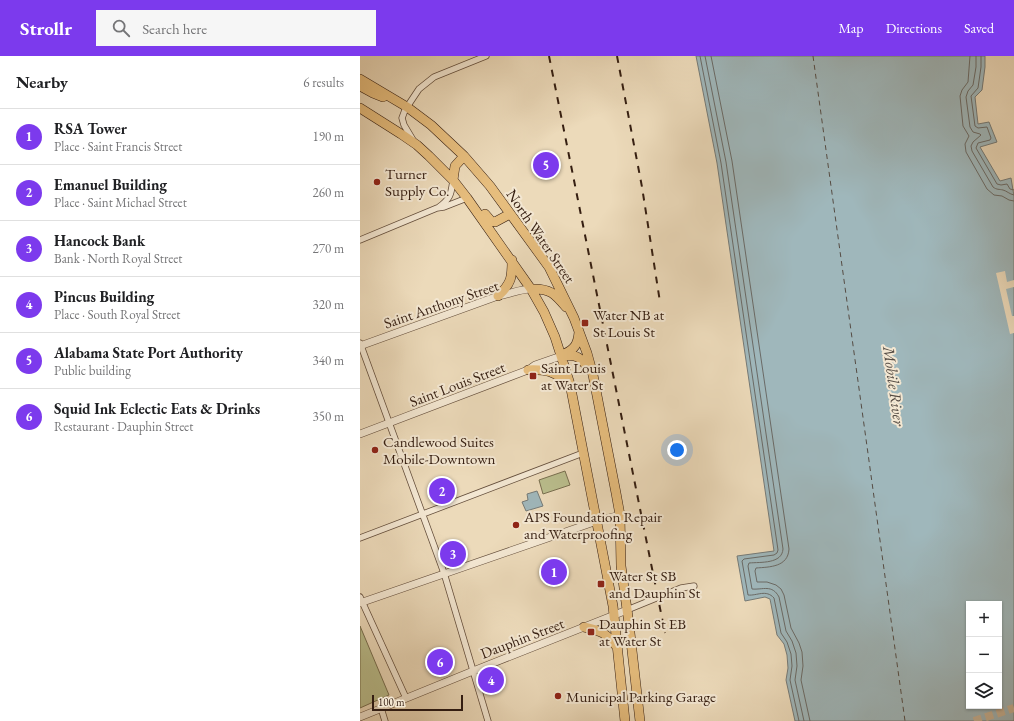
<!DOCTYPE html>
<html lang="en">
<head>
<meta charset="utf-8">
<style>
  body { margin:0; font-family:"EB Garamond",serif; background:#f6f6f6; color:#202124 }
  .controls { position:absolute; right:12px; bottom:12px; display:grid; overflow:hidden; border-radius:0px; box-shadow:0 1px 3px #0004 }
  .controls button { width:36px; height:36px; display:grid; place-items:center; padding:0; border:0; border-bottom:1px solid #e0e0e0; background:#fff; color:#202124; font:20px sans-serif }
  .scale { position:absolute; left:12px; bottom:10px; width:91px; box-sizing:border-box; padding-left:4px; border:2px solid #351e11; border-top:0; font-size:11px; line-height:14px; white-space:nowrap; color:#351e11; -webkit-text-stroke:3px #f3e7d2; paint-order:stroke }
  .you { position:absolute; left:317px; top:394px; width:14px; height:14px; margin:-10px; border:3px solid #fff; border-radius:50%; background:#1a73e8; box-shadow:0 0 0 6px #1a73e833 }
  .badge { display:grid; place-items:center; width:26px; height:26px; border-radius:50%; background:#7c3aed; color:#fff; font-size:13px; font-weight:700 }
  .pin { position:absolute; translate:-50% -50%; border:2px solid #fff; box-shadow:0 1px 4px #0006 }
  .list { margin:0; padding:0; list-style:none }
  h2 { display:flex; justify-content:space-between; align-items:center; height:52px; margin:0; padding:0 16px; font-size:17px }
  h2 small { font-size:13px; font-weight:400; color:#757577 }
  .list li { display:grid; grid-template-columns:26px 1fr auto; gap:12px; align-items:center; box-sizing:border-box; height:56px; padding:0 16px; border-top:1px solid #e0e0e0 }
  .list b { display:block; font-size:15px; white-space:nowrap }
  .list p { margin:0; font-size:13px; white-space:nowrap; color:#757577 }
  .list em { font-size:13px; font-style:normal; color:#757577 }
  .icon { flex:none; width:22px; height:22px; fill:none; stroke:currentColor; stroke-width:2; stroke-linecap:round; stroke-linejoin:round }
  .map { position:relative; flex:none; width:654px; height:665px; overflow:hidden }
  header { display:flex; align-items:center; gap:24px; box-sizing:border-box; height:56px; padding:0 20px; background:#7c3aed; color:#fff }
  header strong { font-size:19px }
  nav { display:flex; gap:22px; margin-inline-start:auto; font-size:14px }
  .search { width:280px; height:36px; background:#f6f6f6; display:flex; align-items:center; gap:10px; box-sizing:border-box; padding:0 14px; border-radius:0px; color:#757577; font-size:15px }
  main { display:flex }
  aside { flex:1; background:#fff }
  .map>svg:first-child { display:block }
  .green { fill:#babe8d; stroke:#786e4f }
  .water { fill:#9fb7bb; stroke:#757a77; fill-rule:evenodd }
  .pier { fill:#ecdaba }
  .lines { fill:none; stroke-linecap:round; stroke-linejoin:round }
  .shore { stroke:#6a6a66; stroke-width:1 }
  .ferry { stroke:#554c44; stroke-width:1; stroke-dasharray:5 4; stroke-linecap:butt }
  .primary-tunnel { stroke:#c7b498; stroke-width:8; stroke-dasharray:8 4; stroke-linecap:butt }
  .minor-casing { stroke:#634d3b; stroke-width:7 }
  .tertiary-casing { stroke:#634d3b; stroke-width:8 }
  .trunk-casing { stroke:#351e11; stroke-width:10 }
  .minor { stroke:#f3e7d2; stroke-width:5.5 }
  .tertiary { stroke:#f3e7d2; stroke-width:7 }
  .trunk { stroke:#e6bd7d; stroke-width:9 }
  .rail { stroke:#351e11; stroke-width:2; stroke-dasharray:7 7; stroke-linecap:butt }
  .poi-dot { fill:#8f2418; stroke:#f3e7d2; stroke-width:1.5 }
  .labels { text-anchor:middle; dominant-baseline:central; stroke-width:4; stroke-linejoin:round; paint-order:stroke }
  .poi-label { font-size:15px; fill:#351e11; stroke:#f3e7d2; text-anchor:start }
  .street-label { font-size:15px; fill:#351e11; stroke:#f3e7d2 }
  .water-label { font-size:16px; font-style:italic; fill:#554c44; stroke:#f3e7d2 }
</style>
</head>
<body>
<header>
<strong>Strollr</strong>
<div class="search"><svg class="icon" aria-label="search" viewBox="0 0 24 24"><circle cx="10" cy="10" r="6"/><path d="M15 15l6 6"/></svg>Search here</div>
<nav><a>Map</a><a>Directions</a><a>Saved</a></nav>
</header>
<main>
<aside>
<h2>Nearby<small>6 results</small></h2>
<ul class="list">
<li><span class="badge">1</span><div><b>RSA Tower</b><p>Place · Saint Francis Street</p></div><em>190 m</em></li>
<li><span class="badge">2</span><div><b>Emanuel Building</b><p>Place · Saint Michael Street</p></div><em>260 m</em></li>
<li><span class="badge">3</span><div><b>Hancock Bank</b><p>Bank · North Royal Street</p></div><em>270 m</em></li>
<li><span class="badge">4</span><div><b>Pincus Building</b><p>Place · South Royal Street</p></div><em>320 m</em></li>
<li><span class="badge">5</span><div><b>Alabama State Port Authority</b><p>Public building</p></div><em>340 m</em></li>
<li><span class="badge">6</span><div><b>Squid Ink Eclectic Eats &amp; Drinks</b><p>Restaurant · Dauphin Street</p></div><em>350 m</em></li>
</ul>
</aside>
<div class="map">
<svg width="654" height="665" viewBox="0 0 654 665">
  <rect width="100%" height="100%" fill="#ecdaba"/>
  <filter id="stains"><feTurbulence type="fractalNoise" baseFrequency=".005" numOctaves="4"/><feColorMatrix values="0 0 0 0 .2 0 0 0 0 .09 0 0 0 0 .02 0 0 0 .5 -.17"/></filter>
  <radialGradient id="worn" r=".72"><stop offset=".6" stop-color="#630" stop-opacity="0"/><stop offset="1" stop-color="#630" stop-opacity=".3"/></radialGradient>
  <path class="green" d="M205 415 210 429 183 438 179 424Z
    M0 570 29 639 0 652Z"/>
  <path class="water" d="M336 0H625V11L622 34 615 41 618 68 629 66 637 86 620 91 640 125 651 122 654 140V665H435L426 624 428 612 427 599 424 588 417 579 410 543 405 541 385 545 377 500 414 495 357 107ZM609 548H639V650H609Z
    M177 435 183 450 166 455 162 446 168 444 167 438Z"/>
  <path class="pier" d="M645 215 647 226 654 224V231L646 233 652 260H654V277L650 278 636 217Z"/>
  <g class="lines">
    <path class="shore" d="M340 0 361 107 418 494 417 497 414 499 384 503 382 505 388 539C397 540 406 533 414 542L421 577 427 586 431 598 432 610 430 624 439 665
      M345 0 366 106 423 493C422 508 401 506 389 507L388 510 392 533C403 534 412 528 419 541L426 575 432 585 436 597 437 610 435 624 444 665
      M351 0 372 105 429 493C428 511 410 511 396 512L395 515 397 526H407L416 529 421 533 424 539 431 572 439 587 442 596 443 610 441 624 450 665
      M610 0 608 26 602 34 600 40 603 70 609 80 605 88 606 96 627 133 634 139 642 140 649 144 654 145
      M616 0V11L613 29 608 35 606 41 610 71 613 76 620 78 621 79 613 86 611 90 612 95 633 131C637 134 639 133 643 134 647 135 649 138 654 139
      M621 0V11L618 32 611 40 615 70 618 72 627 71 631 82 630 84 618 87 616 92 637 128 641 129 647 128 650 133 654 134"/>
    <path class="ferry" d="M453 0 545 665"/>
    <path class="primary-tunnel" d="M614 665 654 652"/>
    <defs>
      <path id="minor" d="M53 84 44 69 42 62 45 54 59 33 74 21 126 0
        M79 151C91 142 91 138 93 124
        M0 184 77 152 84 151 107 142
        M0 287 84 517 128 665
        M0 482 223 397
        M0 541 46 642
        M267 554 321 532 334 530
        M21 652 25 665"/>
      <path id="tertiary" d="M0 290 138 240C150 238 160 233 171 233
        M0 378 168 314 175 309 201 300
        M0 547 237 465 260 459
        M0 661 113 615 267 554"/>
      <path id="trunk" d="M0 23 47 51 71 69 104 100 130 130 189 211 214 262 227 297 233 319 256 437 260 459 261 510 269 568 280 665
        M0 30 13 37 23 41
        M0 52 41 78 57 89 69 100 93 124 107 142 171 233 184 256 195 281 210 328 253 550 265 665
        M93 124 95 110 104 100
        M125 158 131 165 135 166 150 158
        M171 233C190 232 195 238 206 251
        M138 240C152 227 152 221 152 204
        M204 298C215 293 218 288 219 276
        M201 300C217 298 221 301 229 314
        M168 314C188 313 194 316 210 328
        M224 571C242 575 246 577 257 591"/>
    </defs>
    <use href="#minor" class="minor-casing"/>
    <use href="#tertiary" class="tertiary-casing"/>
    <use href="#trunk" class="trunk-casing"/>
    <use href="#minor" class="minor"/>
    <use href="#tertiary" class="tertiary"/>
    <use href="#trunk" class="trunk"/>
    <path class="rail" d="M189 0 305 577
      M257 0 282 131 300 246"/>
  </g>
  <g class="poi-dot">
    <circle cx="17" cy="126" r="4"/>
    <rect x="221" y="263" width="8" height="8" rx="2"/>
    <rect x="169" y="316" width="8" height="8" rx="2"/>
    <circle cx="15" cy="394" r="4"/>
    <circle cx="156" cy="469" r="4"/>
    <rect x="237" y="524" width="8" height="8" rx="2"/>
    <rect x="227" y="572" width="8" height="8" rx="2"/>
    <circle cx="198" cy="640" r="4"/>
  </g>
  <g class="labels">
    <g class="poi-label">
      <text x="25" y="117">Turner<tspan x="25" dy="17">Supply Co.</tspan></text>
      <text x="233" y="258">Water NB at<tspan x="233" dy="17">St Louis St</tspan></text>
      <text x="181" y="311">Saint Louis<tspan x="181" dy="17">at Water St</tspan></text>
      <text x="23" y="385">Candlewood Suites<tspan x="23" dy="17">Mobile-Downtown</tspan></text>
      <text x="164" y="460">APS Foundation Repair<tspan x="164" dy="17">and Waterproofing</tspan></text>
      <text x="249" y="519">Water St SB<tspan x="249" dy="17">and Dauphin St</tspan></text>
      <text x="239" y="567">Dauphin St EB<tspan x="239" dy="17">at Water St</tspan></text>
      <text x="206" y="640">Municipal Parking Garage</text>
    </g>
    <g class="street-label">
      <text transform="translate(181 180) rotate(56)">North Water Street</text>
      <text transform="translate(81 248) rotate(-19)">Saint Anthony Street</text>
      <text transform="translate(97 328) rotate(-21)">Saint Louis Street</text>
      <text transform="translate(162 582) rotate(-21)">Dauphin Street</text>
    </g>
    <g class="water-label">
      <text transform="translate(534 330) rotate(82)">Mobile River</text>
    </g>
  </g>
  <rect width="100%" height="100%" filter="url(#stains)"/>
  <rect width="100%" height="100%" fill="url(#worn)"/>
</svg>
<div class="controls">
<button>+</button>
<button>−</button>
<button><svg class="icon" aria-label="layers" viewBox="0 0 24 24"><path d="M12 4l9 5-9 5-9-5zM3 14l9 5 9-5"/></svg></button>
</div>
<div class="scale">100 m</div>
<div class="you"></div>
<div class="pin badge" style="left:194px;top:516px">1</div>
<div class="pin badge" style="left:82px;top:435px">2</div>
<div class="pin badge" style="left:93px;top:498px">3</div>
<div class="pin badge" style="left:131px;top:624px">4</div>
<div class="pin badge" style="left:186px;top:109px">5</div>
<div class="pin badge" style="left:80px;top:606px">6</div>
</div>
</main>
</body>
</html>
